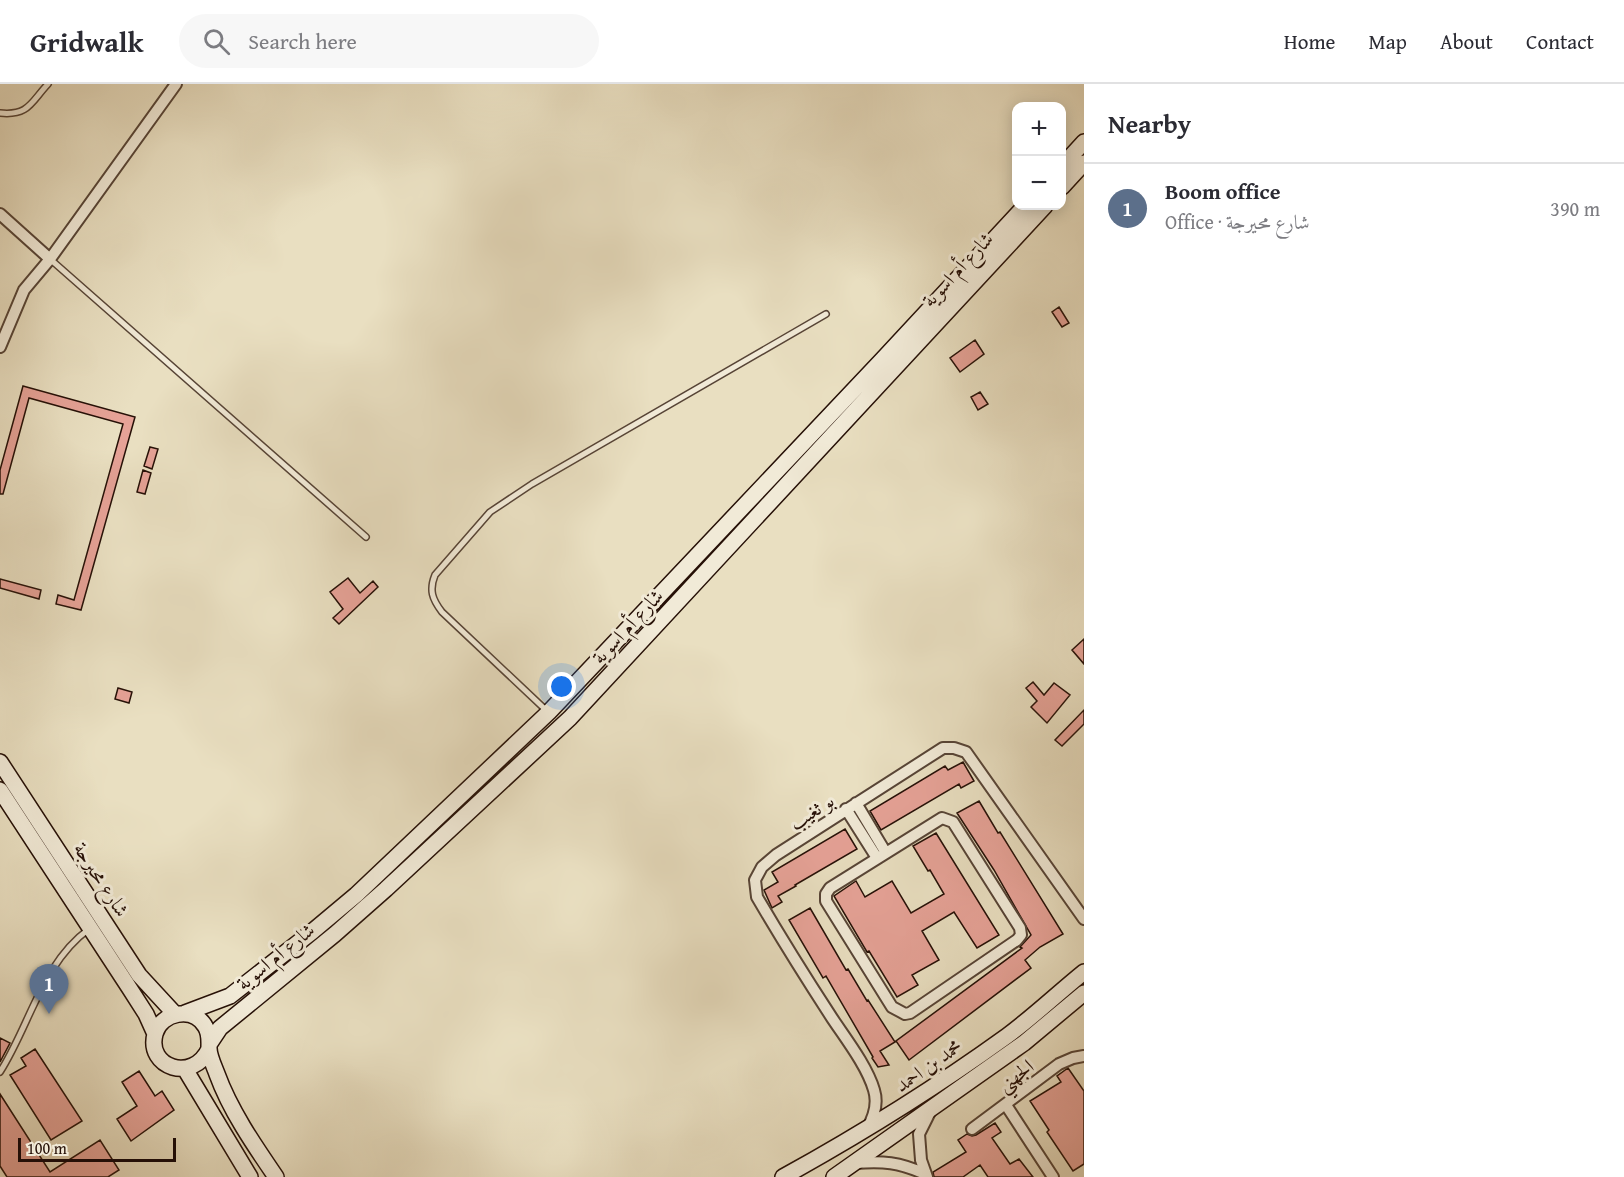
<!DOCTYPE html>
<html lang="en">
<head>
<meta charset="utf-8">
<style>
  body { margin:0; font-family:"Gentium Book Plus",Amiri,serif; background:#f7f7f7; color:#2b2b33 }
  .controls { position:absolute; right:18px; top:18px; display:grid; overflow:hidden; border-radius:12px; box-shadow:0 3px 15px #0003 }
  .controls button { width:54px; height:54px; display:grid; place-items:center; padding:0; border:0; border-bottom:2px solid #e1e1e2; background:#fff; color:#2b2b33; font:30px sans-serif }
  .scale { position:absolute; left:18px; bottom:15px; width:158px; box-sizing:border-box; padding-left:6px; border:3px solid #261007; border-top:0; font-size:16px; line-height:21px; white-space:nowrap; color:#261007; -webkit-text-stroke:4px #f1ead7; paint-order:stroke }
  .you { position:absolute; left:562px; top:603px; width:21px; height:21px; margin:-15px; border:4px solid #fff; border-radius:50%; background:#1a73e8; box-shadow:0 0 0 9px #1a73e833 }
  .badge { display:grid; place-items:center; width:39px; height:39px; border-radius:50%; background:#b45309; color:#fff; font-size:20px; font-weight:700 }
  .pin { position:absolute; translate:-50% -50px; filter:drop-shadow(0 2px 3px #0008) }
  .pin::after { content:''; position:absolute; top:32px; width:21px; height:18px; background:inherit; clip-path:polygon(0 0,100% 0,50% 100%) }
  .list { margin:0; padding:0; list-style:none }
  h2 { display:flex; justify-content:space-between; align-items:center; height:78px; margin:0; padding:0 24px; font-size:26px }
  h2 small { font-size:20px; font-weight:400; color:#7c7c81 }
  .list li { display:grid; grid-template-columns:39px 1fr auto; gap:18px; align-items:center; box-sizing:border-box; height:90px; padding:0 24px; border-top:2px solid #e1e1e2 }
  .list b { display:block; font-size:22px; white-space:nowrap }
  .list p { margin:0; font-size:20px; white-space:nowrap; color:#7c7c81 }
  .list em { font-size:20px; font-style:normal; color:#7c7c81 }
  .icon { flex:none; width:33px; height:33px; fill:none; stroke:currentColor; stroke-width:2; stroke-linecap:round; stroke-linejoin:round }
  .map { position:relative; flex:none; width:1084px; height:1093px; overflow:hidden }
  header { display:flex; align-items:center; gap:36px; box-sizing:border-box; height:84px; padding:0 30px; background:#fff; border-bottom:2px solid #e1e1e2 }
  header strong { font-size:28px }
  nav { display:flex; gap:33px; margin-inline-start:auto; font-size:21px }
  .search { width:420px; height:54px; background:#f7f7f7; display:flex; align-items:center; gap:15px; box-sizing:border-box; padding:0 21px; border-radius:33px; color:#7c7c81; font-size:22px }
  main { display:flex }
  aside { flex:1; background:#fff }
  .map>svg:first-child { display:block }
  .building { fill:#e6a297; stroke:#261007; stroke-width:1.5 }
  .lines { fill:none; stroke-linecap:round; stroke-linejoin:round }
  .lane-casing { stroke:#574436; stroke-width:8 }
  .street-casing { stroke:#574436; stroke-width:14 }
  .secondary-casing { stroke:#261007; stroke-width:18 }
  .lane { stroke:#f1ead7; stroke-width:5 }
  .street { stroke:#f1ead7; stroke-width:10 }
  .secondary { stroke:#f1ead7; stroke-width:15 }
  .labels { text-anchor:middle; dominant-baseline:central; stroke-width:6; stroke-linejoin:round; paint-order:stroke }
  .street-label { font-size:20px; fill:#261007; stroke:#f1ead7 }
</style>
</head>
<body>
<header>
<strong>Gridwalk</strong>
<div class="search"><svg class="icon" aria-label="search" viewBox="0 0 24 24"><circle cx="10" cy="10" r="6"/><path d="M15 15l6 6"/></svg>Search here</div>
<nav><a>Home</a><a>Map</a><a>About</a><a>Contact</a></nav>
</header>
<main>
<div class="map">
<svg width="1084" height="1093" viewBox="0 0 1084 1093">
  <rect width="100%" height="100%" fill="#e9dfc1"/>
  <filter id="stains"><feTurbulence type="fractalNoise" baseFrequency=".00333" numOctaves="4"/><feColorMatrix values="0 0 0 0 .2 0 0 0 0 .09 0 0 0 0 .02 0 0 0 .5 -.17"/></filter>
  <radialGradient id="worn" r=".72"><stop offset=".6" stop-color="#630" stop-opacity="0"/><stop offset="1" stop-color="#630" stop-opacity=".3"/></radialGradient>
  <path class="building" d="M1059 223 1069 239 1062 243 1052 228Z
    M975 256 984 270 960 288 950 274Z
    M23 302 135 333 81 526 56 520 58 511 74 516 123 340 29 314 3 410H0V386Z
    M980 308 988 320 978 326 971 313Z
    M150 363 158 365 152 385 144 382Z
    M143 386 151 389 145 410 137 408Z
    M348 494 360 509 373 497 378 503 339 540 333 534 343 525 330 508Z
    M0 495 41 506 39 515 0 504Z
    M1084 555V580L1072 566Z
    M1033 598 1044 611 1054 599 1070 611 1047 639 1031 623 1037 617 1026 604Z
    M118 604 132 608 129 619 115 615Z
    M1084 626V640L1062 662 1055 656Z
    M963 678 974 697 961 704 959 700 881 746 870 727 945 682 948 686Z
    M979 717 998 749 1000 748 1063 850 1040 863 1025 876 1031 884 909 976 896 957 1022 864 1020 863 1031 851 994 786 957 729Z
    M845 745 857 765 795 801 796 802 778 812 782 818 772 824 764 806 778 798 772 788Z
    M936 749 999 851 977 864 954 828 922 847 939 876 912 891 918 901 897 913 869 867 867 868 834 812 856 797 865 813 892 797 911 829 944 810 930 786 928 787 913 762Z
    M810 824 846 886 848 885 867 917 868 916 895 958 880 967 889 981 878 983 872 974 873 973 826 892 823 894 789 836Z
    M0 954 10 959 0 978Z
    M35 965 82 1037 51 1056 10 991 26 982 21 974Z
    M1068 984 1084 1007V1080L1073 1087 1047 1048 1049 1046 1030 1017 1061 998 1057 992Z
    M139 987 155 1012 162 1007 174 1026 131 1057 117 1035 137 1022 122 998Z
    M0 1010 50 1088 100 1056 119 1086 108 1093H7L0 1082Z
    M995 1039 1001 1048 992 1054 1010 1080 1019 1075 1033 1093H988L980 1081 963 1093H934L933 1088 966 1068 958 1056 967 1050 972 1052 976 1051Z"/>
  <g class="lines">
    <defs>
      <path id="lane" d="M0 29C29 32 31 18 48 0
        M50 175 366 453
        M548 628 442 528C432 515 429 506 435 491L490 428 532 400 826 230
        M0 988C30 941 42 879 89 845"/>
      <path id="street" d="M0 130 50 175
        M0 263 24 206 50 175 176 0
        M856 719 886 769
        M846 725 877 774
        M942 734 953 738 1020 844 1021 851 1017 856 910 929 905 930 892 923 826 817V810L830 804Z
        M1006 1021 1053 1093
        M867 1045C874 1033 878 1019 874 1006 867 982 846 955 832 934 806 894 781 854 757 813L755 796 762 783 776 771 943 664H954L966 668 1084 835
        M972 1045 1059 980 1073 974 1084 972
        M855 1079C883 1077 899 1078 925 1090
        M927 1093 921 1076 919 1050 931 1026"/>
      <path id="secondary" d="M1062 82 1084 58
        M1062 103 1084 79
        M0 678 139 891 175 930
        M0 706 130 905 146 930 155 950
        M185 929 230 912 313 847 356 811 549 628 883 275 1025 122
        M210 959 220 944 335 850 386 805 570 634 1045 122
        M209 965C193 999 146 984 155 950 161 928 193 922 205 942 210 949 209 956 209 964 209 972 214 982 217 990 230 1026 254 1061 276 1093
        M185 985 250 1093
        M783 1093C861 1050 935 1004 1007 952 1034 932 1058 909 1084 888
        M834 1093 1024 959 1084 909"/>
    </defs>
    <use href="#lane" class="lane-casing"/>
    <use href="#street" class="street-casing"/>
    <use href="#secondary" class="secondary-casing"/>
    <use href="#lane" class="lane"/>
    <use href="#street" class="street"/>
    <use href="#secondary" class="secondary"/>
  </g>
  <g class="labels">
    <g class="street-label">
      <text transform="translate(957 185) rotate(-47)">شارع أم اسوية</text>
      <text transform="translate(627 542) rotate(-47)">شارع أم اسوية</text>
      <text transform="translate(811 727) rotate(-33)">بو ثغيب</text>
      <text transform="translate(102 795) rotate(57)">شارع محيرجة</text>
      <text transform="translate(275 872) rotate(-39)">شارع أم اسوية</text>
      <text transform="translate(928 981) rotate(-35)">محمد بن احمد</text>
      <text transform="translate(1015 991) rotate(-37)">الجهني</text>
    </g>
  </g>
  <rect width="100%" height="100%" filter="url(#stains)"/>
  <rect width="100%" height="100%" fill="url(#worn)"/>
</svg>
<div class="controls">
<button>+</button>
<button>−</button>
</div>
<div class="scale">100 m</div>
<div class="you"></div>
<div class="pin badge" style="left:49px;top:930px;background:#5c6f8a">1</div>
</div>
<aside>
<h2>Nearby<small></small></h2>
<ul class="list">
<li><span class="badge" style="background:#5c6f8a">1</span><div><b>Boom office</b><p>Office · شارع محيرجة</p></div><em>390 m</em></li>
</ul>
</aside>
</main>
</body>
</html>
